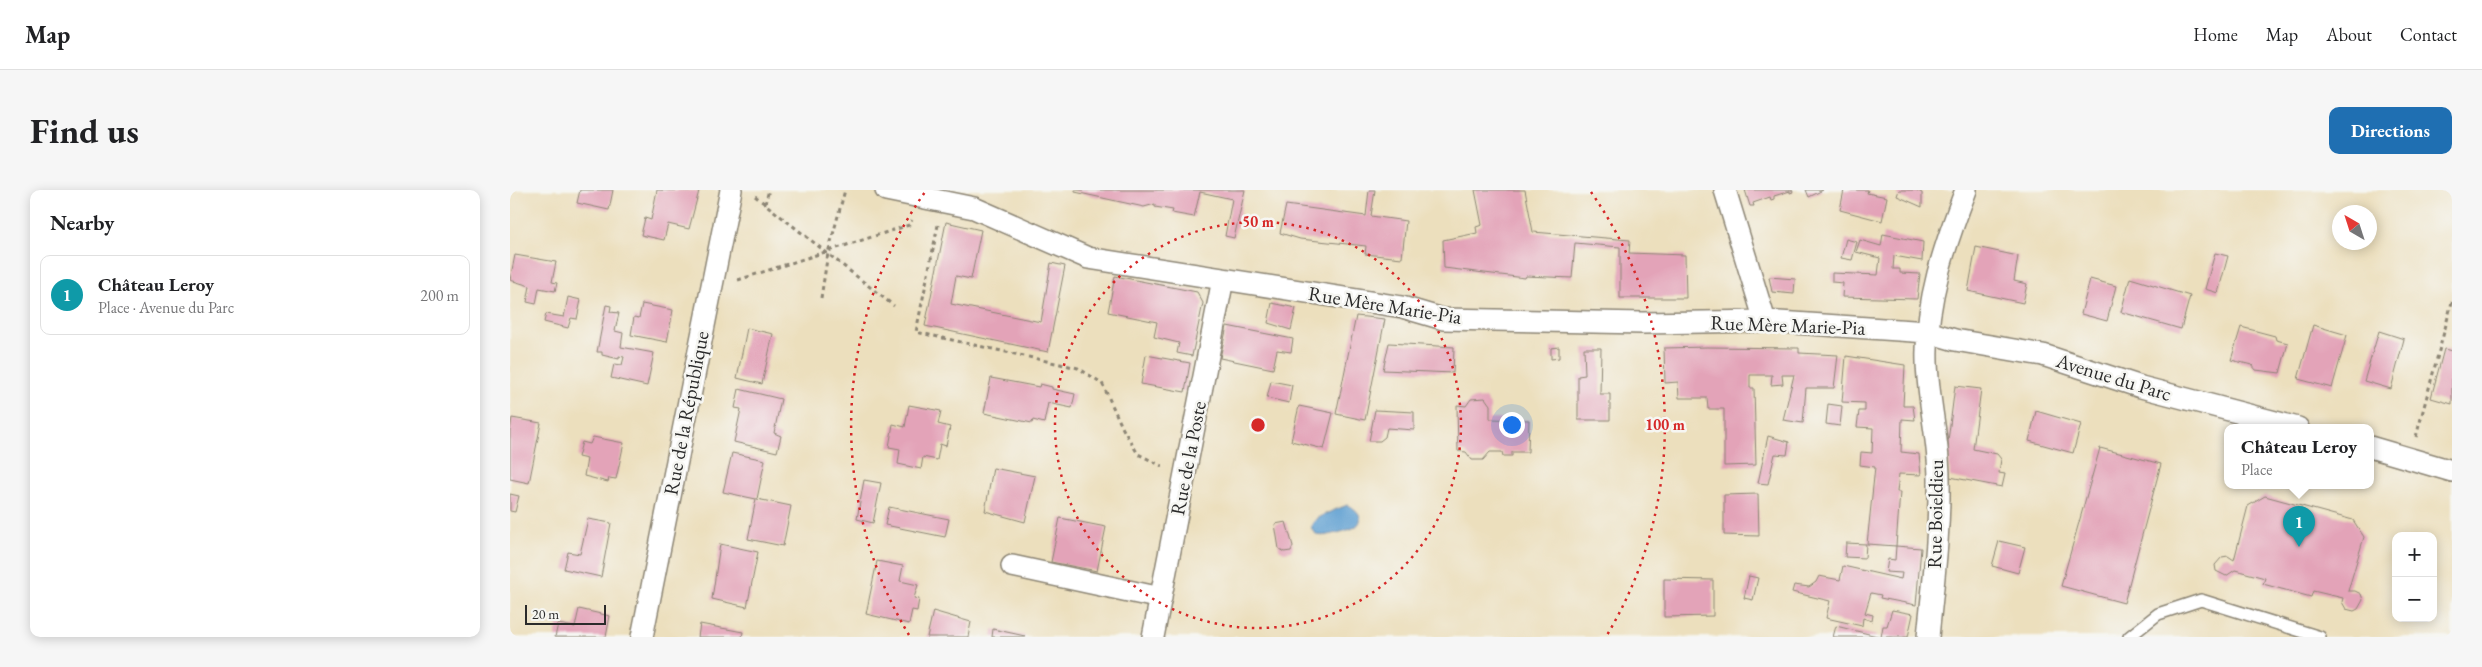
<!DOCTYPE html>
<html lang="en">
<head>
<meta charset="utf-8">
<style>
  body { margin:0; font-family:"EB Garamond",serif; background:#f6f6f6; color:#202124 }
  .controls { position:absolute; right:15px; bottom:15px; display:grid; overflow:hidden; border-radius:10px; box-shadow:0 2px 12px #0003 }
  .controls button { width:45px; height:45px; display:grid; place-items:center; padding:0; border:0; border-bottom:1px solid #e0e0e0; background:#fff; color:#202124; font:25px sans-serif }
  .compass { position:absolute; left:1822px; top:15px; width:45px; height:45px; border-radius:50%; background:#fff; box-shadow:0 2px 12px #0003; rotate:321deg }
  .scale { position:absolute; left:15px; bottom:12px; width:81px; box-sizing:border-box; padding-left:5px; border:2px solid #2b2b2b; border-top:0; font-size:14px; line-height:18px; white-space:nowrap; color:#2b2b2b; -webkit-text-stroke:4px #f6f6f2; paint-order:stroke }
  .you { position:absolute; left:1001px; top:234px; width:18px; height:18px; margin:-12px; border:4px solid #fff; border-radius:50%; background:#1a73e8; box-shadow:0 0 0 8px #1a73e833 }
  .badge { display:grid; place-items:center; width:32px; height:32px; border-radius:50%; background:#1f6fb2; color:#fff; font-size:16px; font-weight:700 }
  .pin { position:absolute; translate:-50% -41px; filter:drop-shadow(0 1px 2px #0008) }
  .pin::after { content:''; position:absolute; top:26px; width:18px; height:15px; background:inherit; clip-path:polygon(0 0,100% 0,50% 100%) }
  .popup { position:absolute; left:1714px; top:234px; width:150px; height:65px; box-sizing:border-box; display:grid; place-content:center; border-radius:10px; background:#fff; filter:drop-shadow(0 1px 4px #0005); font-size:16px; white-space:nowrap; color:#757577 }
  .popup b { font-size:19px; color:#202124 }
  .popup::after { content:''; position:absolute; left:50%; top:100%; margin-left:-10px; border:10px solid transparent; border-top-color:#fff }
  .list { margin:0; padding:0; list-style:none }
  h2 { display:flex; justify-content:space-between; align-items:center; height:65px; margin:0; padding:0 20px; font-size:21px }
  h2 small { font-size:16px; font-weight:400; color:#757577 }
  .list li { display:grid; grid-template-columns:32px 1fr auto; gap:15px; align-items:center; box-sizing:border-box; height:80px; margin:0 10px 10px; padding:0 10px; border:1px solid #e0e0e0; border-radius:10px }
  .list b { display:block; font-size:19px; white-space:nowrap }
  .list p { margin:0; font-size:16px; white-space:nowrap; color:#757577 }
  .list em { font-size:16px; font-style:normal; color:#757577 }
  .map { position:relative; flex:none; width:1942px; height:447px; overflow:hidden; border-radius:10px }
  header { display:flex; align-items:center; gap:30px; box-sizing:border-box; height:70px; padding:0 25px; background:#fff; border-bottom:1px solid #e0e0e0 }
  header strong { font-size:24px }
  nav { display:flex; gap:28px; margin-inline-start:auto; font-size:18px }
  .intro { display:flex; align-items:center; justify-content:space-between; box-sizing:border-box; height:120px; padding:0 30px }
  h1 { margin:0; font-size:35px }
  .button { padding:12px 22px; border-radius:10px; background:#1f6fb2; color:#fff; font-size:18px; font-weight:700 }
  main { display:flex; gap:30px; padding:0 30px }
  aside { flex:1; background:#fff; border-radius:10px; box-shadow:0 2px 12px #0003 }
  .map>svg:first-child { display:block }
  .water { fill:#60a0d2; stroke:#46667e }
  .building { fill:#e3a3b8 }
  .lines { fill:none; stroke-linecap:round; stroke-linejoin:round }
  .lane-casing { stroke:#8c8574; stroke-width:14 }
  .street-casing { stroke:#8c8574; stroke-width:24 }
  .path { stroke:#8c8574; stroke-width:3; stroke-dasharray:4 4; stroke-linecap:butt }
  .lane { stroke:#fff; stroke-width:11 }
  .street { stroke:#fff; stroke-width:21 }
  .ring { fill:none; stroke:#d62828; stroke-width:2.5; stroke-dasharray:2.5 5 }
  .labels { text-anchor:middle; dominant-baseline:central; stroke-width:5; stroke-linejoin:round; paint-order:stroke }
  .street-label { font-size:20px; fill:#2b2b2b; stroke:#f6f6f2 }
  .centre { fill:#d62828; stroke:#f6f6f2; stroke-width:2.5 }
  .ring-label { font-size:15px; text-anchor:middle; font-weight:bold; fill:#d62828; stroke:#f6f6f2; stroke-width:5; stroke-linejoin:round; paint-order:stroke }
</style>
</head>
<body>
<header>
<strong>Map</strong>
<nav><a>Home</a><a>Map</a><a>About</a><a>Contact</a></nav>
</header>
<div class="intro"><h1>Find us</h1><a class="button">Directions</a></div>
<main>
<aside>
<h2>Nearby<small></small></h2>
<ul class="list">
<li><span class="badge" style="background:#0f9aa8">1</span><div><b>Château Leroy</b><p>Place · Avenue du Parc</p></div><em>200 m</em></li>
</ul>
</aside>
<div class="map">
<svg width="1942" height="447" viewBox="0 0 1942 447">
  <rect width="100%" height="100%" fill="#f6f6f2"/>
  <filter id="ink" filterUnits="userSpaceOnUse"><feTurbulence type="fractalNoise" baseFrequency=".02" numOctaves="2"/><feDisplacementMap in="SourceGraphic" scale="10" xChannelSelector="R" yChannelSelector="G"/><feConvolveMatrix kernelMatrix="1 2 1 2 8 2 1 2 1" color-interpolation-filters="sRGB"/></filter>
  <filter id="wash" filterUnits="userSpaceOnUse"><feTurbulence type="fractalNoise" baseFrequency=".0096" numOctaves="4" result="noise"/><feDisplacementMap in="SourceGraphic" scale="20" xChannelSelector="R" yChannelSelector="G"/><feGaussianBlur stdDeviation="1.12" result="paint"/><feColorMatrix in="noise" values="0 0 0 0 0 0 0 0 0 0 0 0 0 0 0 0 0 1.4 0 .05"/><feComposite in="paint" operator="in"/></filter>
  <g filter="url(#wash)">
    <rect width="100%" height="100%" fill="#ecdfbd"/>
    <path class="water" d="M837 315C846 318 857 329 845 337 840 340 812 348 808 345 785 331 830 319 837 315Z"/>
    <g id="blocks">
      <path class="building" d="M70 0H103L99 20 67 13Z
        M147 0 189 1 179 39 158 34 154 50 131 45 135 28 141 30Z
        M565 0H735L724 48 715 46 722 9 690 2 684 27 662 23 663 20 645 17V14L634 17 565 2Z
        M859 0H865L861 26 896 31 892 68 855 64 856 56 790 49 770 43 776 15 856 26Z
        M965 0H1015L1023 42 1120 50 1119 63 1175 65 1176 108H1110V57L1065 53 1062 88 1016 86 1015 88 934 78 933 50 967 43 966 37 972 35Z
        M1235 0H1282L1283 2 1280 3V1L1264 6V9L1261 10 1260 7 1243 13 1244 16H1240Z
        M1296 0H1313L1299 7Z
        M1334 0H1358L1357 3 1377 7 1372 31 1330 20Z
        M1389 0H1406L1412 3V17L1387 6Z
        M436 32 471 40 461 89 446 86 441 114 531 132 541 73 555 76 538 162 415 136Z
        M1373 44 1413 52 1412 71 1384 66 1383 79H1390V83L1410 84 1407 109 1332 107 1333 93 1322 92V83L1368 85 1370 68 1346 62 1350 50 1371 56Z
        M1336 49 1347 52 1342 70 1331 68Z
        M1466 57 1508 66 1504 91 1517 94 1513 113 1458 101Z
        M1705 63 1718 66 1708 103 1695 99Z
        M5 65 46 72 42 92 47 93 45 101 29 98 26 114 17 112 20 96 0 90Z
        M605 86 687 102 693 113 682 166 667 163 669 153 644 147 647 132 598 122Z
        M1259 87 1285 89 1284 104 1262 102Z
        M1620 88 1680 106 1671 139 1611 122Z
        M1580 89 1606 96 1597 131 1571 124Z
        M58 107 71 110 67 129 61 128 58 138 34 132 36 124 54 127Z
        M762 113 786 118 781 140 758 133Z
        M132 114 163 120 157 152 121 145 124 127 129 128Z
        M96 115 101 116 100 122 109 123 105 141 113 143 111 157 144 163 137 196 101 188 104 174 112 175 114 167 109 166V169L92 165V162H87Z
        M846 126 875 129 855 230 826 224Z
        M1803 135 1837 145 1822 198 1788 189Z
        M717 136 783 149 781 162 767 160 763 179 710 168Z
        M1731 137 1765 146 1766 150 1778 153 1770 183 1746 180 1742 175 1721 170Z
        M237 138 263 144 252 194 227 188Z
        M1869 141 1894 149 1881 199 1854 191Z
        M879 153 944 157 943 183 873 180Z
        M1049 157V168L1041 169V158Z
        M1197 157 1289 158V163L1328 165 1324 198H1296L1293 233 1273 230 1284 185H1272L1273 194 1261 195 1262 185H1240V198H1244L1246 275 1214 276V219H1198L1197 208H1169L1168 192 1155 193 1154 158Z
        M1074 158H1091L1090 204H1100V230H1068V186L1075 185Z
        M1934 159 1942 161V214L1921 208Z
        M636 165 680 173 675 202 631 194Z
        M1336 166 1395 175 1393 216H1403L1405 230 1392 229 1391 262 1409 264 1411 285 1389 284 1387 302H1390L1386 356 1411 358 1406 415 1370 408 1371 405 1361 403 1355 423 1363 425 1362 431 1353 428 1352 436 1316 428 1320 411 1282 402 1284 395 1299 397 1306 392 1309 386 1330 390 1333 376 1391 389 1392 383 1376 382 1378 369 1385 370 1386 356 1357 354 1365 277 1350 275 1351 262 1362 263 1363 238 1347 237 1349 221H1355V213L1332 212Z
        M481 188 529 197 530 194 542 197V199L565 204 562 218 538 213 534 233 523 230 522 233 474 223Z
        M761 191 782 195 779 213 757 208Z
        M1445 196 1471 199 1463 259 1487 264 1491 269 1489 283 1495 284 1492 297 1440 287 1438 251Z
        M229 199 271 209 264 243 271 246 267 262 224 252 231 219 225 218Z
        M975 208 980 215V229L1019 230 1018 262H1002V266H993L992 262H980L973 270H962L956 262 948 261 947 215 956 216 961 209Z
        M1318 214 1332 216 1330 236 1316 234Z
        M399 215 431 221 428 234 440 237 436 256 430 254 427 270 413 267 411 279 388 274 390 259 379 257 383 234 395 237Z
        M789 216 823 223 814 259 781 251Z
        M865 220 904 222V240L877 238 875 247 870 251H859Z
        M1526 221 1571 234 1563 263 1519 251Z
        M2 228 31 233 19 293 0 289V241Z
        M1258 246 1279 252 1277 265 1265 264 1258 294 1248 293Z
        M83 247 114 253 106 289 99 288 98 292 74 286 77 269 68 267 72 252 80 254Z
        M1590 258 1651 274 1614 413 1551 396Z
        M222 263 255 270 247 309 281 316 273 356 238 349 246 309 213 302Z
        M483 278 525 286 515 332 475 321Z
        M354 290 371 293 363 333 347 329Z
        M0 304 9 306 5 322 0 321Z
        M1248 304 1249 346 1214 345V305Z
        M1755 306 1843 330 1854 347 1838 401H1845L1851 404 1853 410 1848 419 1844 421 1836 419 1832 412 1833 408 1803 401 1801 407 1753 394 1755 388 1725 380 1716 386 1706 381 1705 375 1712 367 1718 366 1724 370 1738 316Z
        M379 317 439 329 435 347 375 335Z
        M550 328 596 337 587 381 541 372Z
        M78 329 101 333 91 387 54 379 58 362 70 364Z
        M776 332 783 356 781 361 774 362 769 359 765 334Z
        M1489 351 1515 357 1508 383 1482 376Z
        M1336 353 1356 354 1355 368 1335 367Z
        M210 354 248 362 237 417 202 409Z
        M367 371 393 376 390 391 408 395 404 408 409 409 407 421 402 420 399 434 356 424Z
        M1239 386 1248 388 1243 410 1234 408Z
        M1154 389 1203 390V426L1154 427Z
        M69 419 100 426 96 447H45L48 434 65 437Z
        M1382 420 1403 424 1398 447H1371L1373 436H1377Z
        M423 421 461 432 458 447H417Z
        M190 434 233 442 232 447H188Z
        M1326 436 1367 446V447H1323Z
        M483 439 515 446V447H482Z"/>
    </g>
  </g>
  <g filter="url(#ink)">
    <use href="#blocks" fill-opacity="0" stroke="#8c8574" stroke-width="1"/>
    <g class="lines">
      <defs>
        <path id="lane" d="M1619 447 1648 424 1691 410 1810 447"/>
        <path id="street" d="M376 0 464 18 578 68 892 117 933 129 1133 133 1255 131 1418 142 1445 150 1533 165 1631 197 1788 238
          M1215 0 1255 131
          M1860 257 1942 281
          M502 376 651 408
          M132 447 221 0
          M643 447 713 89
          M1418 447C1423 395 1430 341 1429 289 1429 250 1418 211 1417 172 1415 112 1435 55 1456 0"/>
      </defs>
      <use href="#lane" class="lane-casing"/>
      <use href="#street" class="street-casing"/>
      <path class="path" d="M245 6 384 116
        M255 14 259 0
        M428 35 406 142 568 178 592 193 613 239 628 264 652 276
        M228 90 399 35 402 30
        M311 108 318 63 335 0
        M1906 247 1942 112"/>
      <use href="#lane" class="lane"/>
      <use href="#street" class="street"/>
    </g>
  </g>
  <g class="ring">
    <circle cx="748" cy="235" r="203"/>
    <path d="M399 445A407 407 0 0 1 415 2M1081 2A407 407 0 0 1 1097 445"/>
  </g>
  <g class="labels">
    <g class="street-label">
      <text transform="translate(875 115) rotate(9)">Rue Mère Marie-Pia</text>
      <text transform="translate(1278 135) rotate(2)">Rue Mère Marie-Pia</text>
      <text transform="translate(1604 187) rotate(17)">Avenue du Parc</text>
      <text transform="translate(176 223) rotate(-79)">Rue de la République</text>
      <text transform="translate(678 268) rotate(-79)">Rue de la Poste</text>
      <text transform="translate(1425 324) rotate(-89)">Rue Boieldieu</text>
    </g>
  </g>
  <circle cx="748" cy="235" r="8" class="centre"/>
  <g class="ring-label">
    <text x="748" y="37">50 m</text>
    <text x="1155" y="240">100 m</text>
  </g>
</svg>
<div class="controls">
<button>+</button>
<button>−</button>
</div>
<svg class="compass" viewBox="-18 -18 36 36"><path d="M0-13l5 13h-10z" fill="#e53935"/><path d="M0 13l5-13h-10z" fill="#757577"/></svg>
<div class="scale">20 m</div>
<div class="you"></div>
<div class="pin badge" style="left:1789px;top:357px;background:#0f9aa8">1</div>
<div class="popup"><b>Château Leroy</b>Place</div>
</div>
</main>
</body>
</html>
